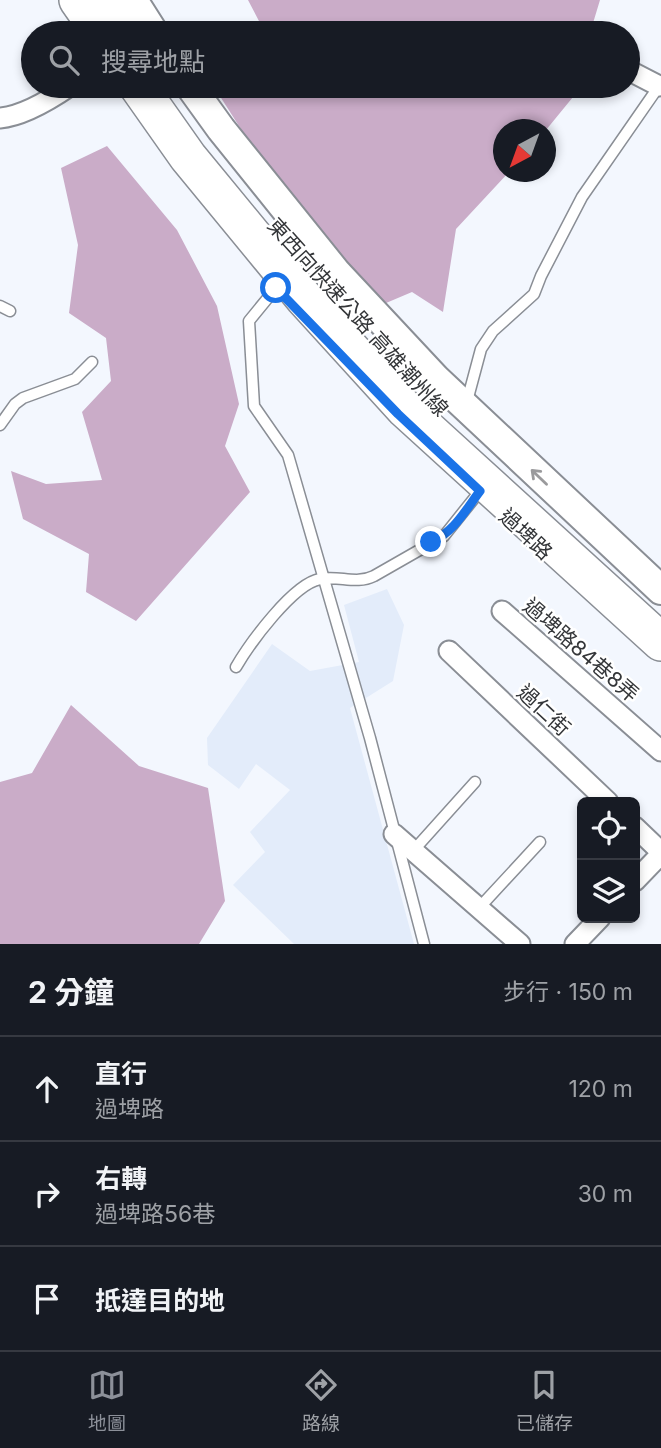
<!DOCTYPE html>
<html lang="zh-TW">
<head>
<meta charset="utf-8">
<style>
  body { margin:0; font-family:Inter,"Noto Sans TC",sans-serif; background:#242831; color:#f1f3f6 }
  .controls { position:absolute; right:21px; bottom:21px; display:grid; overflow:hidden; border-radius:10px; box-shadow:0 4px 10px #0003 }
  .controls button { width:63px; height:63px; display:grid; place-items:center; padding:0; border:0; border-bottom:2px solid #363941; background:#171b24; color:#f1f3f6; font:35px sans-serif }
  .compass { position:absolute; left:493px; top:119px; width:63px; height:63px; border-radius:50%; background:#171b24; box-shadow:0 4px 10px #0003; rotate:221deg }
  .stop { position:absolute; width:21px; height:21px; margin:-16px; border:5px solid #1a73e8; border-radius:50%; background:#fff }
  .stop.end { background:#1a73e8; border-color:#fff; box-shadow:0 2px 7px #0008 }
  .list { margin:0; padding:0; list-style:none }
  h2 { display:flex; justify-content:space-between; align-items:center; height:91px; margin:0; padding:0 28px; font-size:30px }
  h2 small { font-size:23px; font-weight:400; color:#9ea1a6 }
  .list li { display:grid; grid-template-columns:46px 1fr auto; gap:21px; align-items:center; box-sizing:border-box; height:105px; padding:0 28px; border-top:2px solid #363941 }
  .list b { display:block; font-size:26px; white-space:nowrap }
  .list p { margin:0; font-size:23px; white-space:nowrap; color:#9ea1a6 }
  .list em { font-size:23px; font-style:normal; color:#9ea1a6 }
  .icon { flex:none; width:38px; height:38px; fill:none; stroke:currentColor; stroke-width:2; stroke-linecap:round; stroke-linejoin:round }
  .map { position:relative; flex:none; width:661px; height:944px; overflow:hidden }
  .search { position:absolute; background:#171b24; box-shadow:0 4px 10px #0003; left:21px; right:21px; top:21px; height:77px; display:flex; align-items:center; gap:18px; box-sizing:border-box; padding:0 24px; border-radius:38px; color:#9ea1a6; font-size:26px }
  .sheet { height:406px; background:#171b24 }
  nav { display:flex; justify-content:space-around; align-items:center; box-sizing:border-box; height:98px; border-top:2px solid #363941; background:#171b24; font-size:19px; color:#9ea1a6 }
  nav a { display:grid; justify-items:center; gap:4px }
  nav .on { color:#8c9099 }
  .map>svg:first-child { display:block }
  .built { fill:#e3ecfa }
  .forest { fill:#caacc8 }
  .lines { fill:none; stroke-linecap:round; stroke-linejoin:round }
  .lane-casing { stroke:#8a8e95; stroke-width:13 }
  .street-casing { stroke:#8a8e95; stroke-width:23 }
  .secondary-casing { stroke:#8a8e95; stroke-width:32 }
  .highway-casing { stroke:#8a8e95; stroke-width:40 }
  .lane { stroke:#fff; stroke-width:10 }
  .street { stroke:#fff; stroke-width:19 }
  .secondary { stroke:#fff; stroke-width:28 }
  .highway { stroke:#fff; stroke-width:37 }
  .oneway { stroke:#9a9a9c }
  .route { stroke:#1a73e8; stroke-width:9 }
  .labels { text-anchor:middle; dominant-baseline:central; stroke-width:5; stroke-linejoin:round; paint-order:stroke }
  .street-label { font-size:21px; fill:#343639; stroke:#fff }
</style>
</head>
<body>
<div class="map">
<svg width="661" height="944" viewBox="0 0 661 944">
  <rect width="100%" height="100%" fill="#f3f7fe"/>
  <path class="built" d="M387 589 404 625 393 681 350 708 414 944H294L233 885 265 852 250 832 290 790 256 764 239 789 208 765 207 738 272 644 310 671 359 662 344 605Z"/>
  <path class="forest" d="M248 0H600L590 33H422L407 27 260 23Z
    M248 86H460L489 97 567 86H582L546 130H504V172H509L456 229 443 312 412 292 379 306 272 178 216 90Z
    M107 146 177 230 217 306 239 404 225 446 250 492 136 621 86 592 89 554 23 519 11 471 46 484 102 480 82 412 111 381 106 338 69 313 78 245 61 168Z
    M71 705 139 766 208 788 225 901 199 944H0V782L32 773Z"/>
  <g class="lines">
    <defs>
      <path id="lane" d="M276 288 249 321 254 406 288 455 370 738 424 944
        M0 306 10 311
        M466 405 481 349 493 331 534 294 541 276 582 197 659 86
        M0 425 15 404 23 398 75 379 92 362
        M236 667C250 643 293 584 320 579 339 575 356 585 374 576L444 536 480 491
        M413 851 475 782
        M479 908 540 842"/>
      <path id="street" d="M628 70 659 86
        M0 118C24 116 51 99 70 86
        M502 611 661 751
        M449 651 608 802
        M635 827 661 852
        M394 834 520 944
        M635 881 661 854
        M575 944 600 918"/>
      <path id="secondary" d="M133 0 154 33
        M190 86 221 129 336 272 436 379 661 590"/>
      <path id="highway" d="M78 0 101 33
        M110 0 133 33
        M138 86 188 157 304 298 405 409 661 642"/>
    </defs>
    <use href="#lane" class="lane-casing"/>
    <use href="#street" class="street-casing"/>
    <use href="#secondary" class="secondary-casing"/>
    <use href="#highway" class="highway-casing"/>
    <use href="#lane" class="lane"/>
    <use href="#street" class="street"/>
    <use href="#secondary" class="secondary"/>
    <use href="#highway" class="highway"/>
  </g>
  <defs><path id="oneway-shaft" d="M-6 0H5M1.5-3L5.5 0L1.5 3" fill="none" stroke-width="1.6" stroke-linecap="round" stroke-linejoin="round" transform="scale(1.75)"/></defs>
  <use class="oneway" href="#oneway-shaft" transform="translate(539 477) rotate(-136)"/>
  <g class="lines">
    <path class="route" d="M276 288 398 414 480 491C465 511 454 532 431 542"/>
  </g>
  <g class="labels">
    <g class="street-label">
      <text transform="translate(358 317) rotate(48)">東西向快速公路 高雄潮州線</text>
      <text transform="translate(526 534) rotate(43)">過埤路</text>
      <text transform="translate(581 650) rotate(41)">過埤路84巷8弄</text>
      <text transform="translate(544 710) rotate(43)">過仁街</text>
    </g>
  </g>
</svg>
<div class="controls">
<button><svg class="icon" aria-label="locate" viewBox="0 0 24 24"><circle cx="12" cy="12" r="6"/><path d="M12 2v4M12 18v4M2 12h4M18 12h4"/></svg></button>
<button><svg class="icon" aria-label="layers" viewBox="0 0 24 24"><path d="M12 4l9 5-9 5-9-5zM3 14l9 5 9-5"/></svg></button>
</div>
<svg class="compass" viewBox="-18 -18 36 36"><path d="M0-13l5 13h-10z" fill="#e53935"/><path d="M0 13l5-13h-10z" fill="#9ea1a6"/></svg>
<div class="stop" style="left:276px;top:288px"></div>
<div class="stop end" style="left:431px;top:542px"></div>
<div class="search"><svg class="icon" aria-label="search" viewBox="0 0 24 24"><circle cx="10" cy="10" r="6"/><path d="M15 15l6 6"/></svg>搜尋地點</div>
</div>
<section class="sheet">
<h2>2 分鐘<small>步行 · 150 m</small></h2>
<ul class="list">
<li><svg class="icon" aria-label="ahead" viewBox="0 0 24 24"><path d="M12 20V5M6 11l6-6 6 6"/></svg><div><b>直行</b><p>過埤路</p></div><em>120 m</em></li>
<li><svg class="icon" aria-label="right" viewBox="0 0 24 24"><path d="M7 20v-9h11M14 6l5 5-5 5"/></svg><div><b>右轉</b><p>過埤路56巷</p></div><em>30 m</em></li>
<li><svg class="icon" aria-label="arrive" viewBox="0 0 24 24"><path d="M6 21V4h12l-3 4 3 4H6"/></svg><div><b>抵達目的地</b></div></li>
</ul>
</section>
<nav>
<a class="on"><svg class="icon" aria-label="map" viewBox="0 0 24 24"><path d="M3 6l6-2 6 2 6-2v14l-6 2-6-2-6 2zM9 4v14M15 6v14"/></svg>地圖</a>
<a><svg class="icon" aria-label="directions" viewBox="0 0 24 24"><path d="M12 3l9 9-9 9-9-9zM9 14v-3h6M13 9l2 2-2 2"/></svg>路線</a>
<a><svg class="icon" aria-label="saved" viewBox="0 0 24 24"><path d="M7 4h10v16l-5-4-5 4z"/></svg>已儲存</a>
</nav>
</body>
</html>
